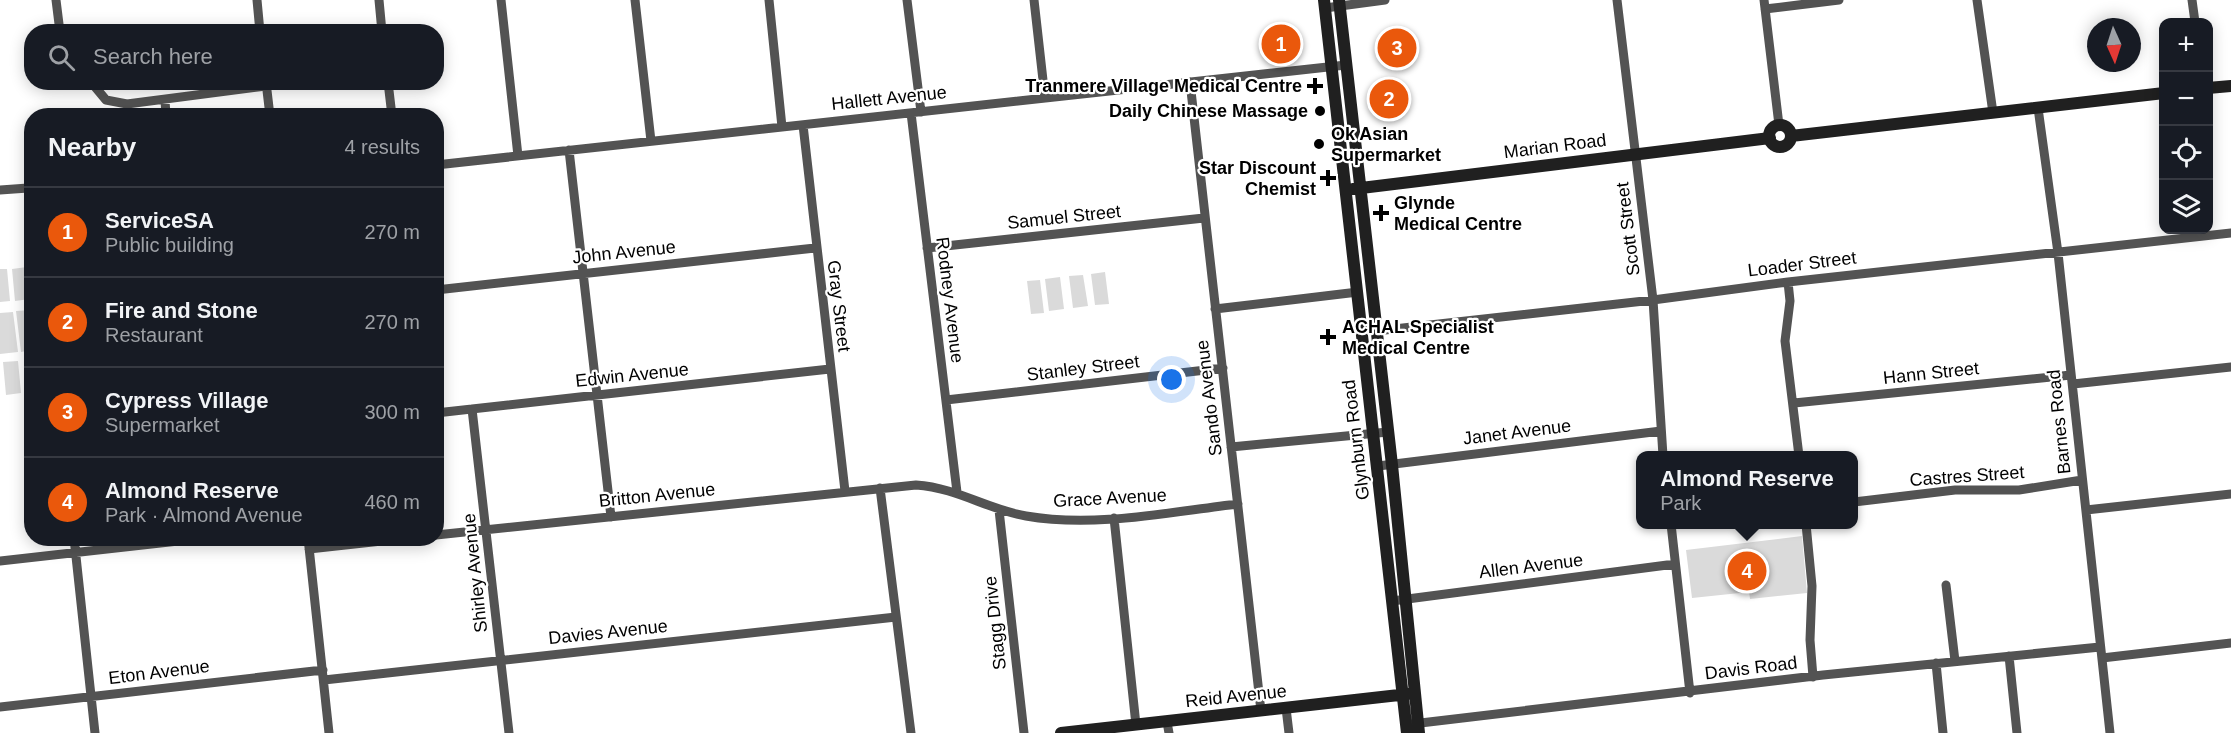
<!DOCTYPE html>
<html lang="en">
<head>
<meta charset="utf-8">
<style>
  body { margin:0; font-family:Helvetica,sans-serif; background:#20242c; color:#f1f3f6 }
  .controls { position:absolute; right:18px; top:18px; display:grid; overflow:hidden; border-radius:12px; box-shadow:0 3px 15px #0003 }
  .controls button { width:54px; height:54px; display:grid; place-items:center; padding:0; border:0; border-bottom:2px solid #363941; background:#171b24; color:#f1f3f6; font:30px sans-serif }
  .compass { position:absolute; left:2087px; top:18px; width:54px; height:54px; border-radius:50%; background:#171b24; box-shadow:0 3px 15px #0003; rotate:177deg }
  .you { position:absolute; left:1172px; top:380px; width:21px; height:21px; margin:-15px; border:4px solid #fff; border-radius:50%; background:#1a73e8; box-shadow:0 0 0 9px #1a73e833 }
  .badge { display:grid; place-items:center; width:39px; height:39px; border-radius:50%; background:#ea580c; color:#fff; font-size:20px; font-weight:700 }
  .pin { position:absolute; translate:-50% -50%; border:3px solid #fff; box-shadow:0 2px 6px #0006 }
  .popup { position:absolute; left:1636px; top:451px; width:222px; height:78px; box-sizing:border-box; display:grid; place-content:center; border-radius:12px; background:#171b24; filter:drop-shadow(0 2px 4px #0005); font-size:20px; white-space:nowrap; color:#9ea1a6 }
  .popup b { font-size:22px; color:#f1f3f6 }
  .popup::after { content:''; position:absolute; left:50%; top:100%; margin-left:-12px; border:12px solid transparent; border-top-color:#171b24 }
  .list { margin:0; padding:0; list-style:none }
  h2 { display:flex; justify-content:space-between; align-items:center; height:78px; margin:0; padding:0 24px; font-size:26px }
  h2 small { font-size:20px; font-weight:400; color:#9ea1a6 }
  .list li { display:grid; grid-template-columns:39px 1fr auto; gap:18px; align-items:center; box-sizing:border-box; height:90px; padding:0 24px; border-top:2px solid #363941 }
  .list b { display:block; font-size:22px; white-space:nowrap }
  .list p { margin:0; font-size:20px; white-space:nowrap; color:#9ea1a6 }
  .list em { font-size:20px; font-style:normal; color:#9ea1a6 }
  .icon { flex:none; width:33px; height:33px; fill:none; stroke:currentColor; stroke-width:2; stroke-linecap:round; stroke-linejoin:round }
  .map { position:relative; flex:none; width:2231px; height:733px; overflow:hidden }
  .search { position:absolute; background:#171b24; box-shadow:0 3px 15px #0003; left:24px; top:24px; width:420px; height:66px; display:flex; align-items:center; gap:15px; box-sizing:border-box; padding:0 21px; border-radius:24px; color:#9ea1a6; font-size:22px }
  .panel { position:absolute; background:#171b24; box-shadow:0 3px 15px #0003; left:24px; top:108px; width:420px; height:438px; border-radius:24px }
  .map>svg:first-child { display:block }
  .green { fill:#dadada }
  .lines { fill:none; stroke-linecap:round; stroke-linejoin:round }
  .street { stroke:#535353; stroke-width:9 }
  .secondary { stroke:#202020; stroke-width:12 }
  .poi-dot { fill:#000; stroke:#fff; stroke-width:2 }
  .labels { text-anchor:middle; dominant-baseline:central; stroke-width:4.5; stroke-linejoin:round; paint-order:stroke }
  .poi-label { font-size:18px; font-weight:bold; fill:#000; stroke:#fff; text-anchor:end }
  .street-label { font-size:18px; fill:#000; stroke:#fff }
</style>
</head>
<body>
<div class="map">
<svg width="2231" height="733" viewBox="0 0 2231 733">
  <rect width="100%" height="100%" fill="#fff"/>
  <path class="green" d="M27 267 30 299 15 301 12 269Z
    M0 269H7L10 301 0 302Z
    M1105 272 1109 304 1095 305 1091 274Z
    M1083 275 1088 306 1073 308 1069 276Z
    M1060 277 1064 309 1049 311 1045 279Z
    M1040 280 1044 313 1031 314 1027 281Z
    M31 310V350L21 352 16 311Z
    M13 312 18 352 0 354V313Z
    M18 361 21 393 6 395 3 362Z
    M1802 536 1807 593 1750 599 1749 592 1692 598 1686 550Z"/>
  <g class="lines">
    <path class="street" d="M56 0 60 32
      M257 0 260 32
      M379 0 382 32
      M501 0 518 156
      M635 0 651 141
      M769 0 782 127
      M907 0 921 112
      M1034 0 1045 98
      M1617 0 1653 300 1663 456
      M1764 0 1779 125
      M1977 0 1993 113
      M2192 0 2195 22
      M1325 8 1385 0
      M1765 9 1839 0
      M91 82 106 100 127 104 266 86
      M266 82 270 116
      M388 82 392 116
      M1190 82 1261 711
      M165 100 166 116
      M2038 108 2058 253 2110 733
      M911 113 957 492
      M803 125 845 491
      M569 150 611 517
      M436 165 1346 65
      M0 190 28 188 32 190
      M927 248 1204 218
      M1788 282 1790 301 1785 341 1799 456
      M436 290 815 248
      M1215 309 1358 292
      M1376 331 1653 300 1788 282 2231 233
      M2073 384 2231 367
      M946 400 1223 368
      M1794 403 2071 375
      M472 409 509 733
      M436 413 830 369
      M1231 447 1388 432
      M1378 466 1661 431
      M880 488 911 733
      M1854 502 1955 490H2019L2082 480
      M999 510 1024 733
      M2086 510 2231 494
      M1114 518 1136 725
      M1671 524 1690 693
      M1806 524 1812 586 1810 640 1813 677
      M436 535 916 485C958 488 986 509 1026 516 1095 528 1169 512 1238 504
      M74 538 95 733
      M308 538 329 733
      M309 549 409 538
      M0 561 205 538
      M1946 585 1955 661
      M1392 601 1675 564
      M2009 656 2017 733
      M2102 658 2231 643
      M1936 663 1943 733
      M324 680 896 617
      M0 707 323 670
      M1286 708 1289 733
      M1167 722 1169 733
      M1412 724 1823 675 2100 647"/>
    <path class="secondary" d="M1324 0 1407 733
      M1339 0 1392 465 1419 733
      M2208 88 2231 86
      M1769 136a11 11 0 1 1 22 0a11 11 0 1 1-22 0Z
      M1791 136 2164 93
      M1353 189 1770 138
      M1061 733 1408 694"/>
  </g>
  <g class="poi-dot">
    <path d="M1312 77h6v6h6v6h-6v6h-6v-6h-6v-6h6z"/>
    <circle cx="1320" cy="111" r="6"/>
    <circle cx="1319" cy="144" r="6"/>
    <path d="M1325 169h6v6h6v6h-6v6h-6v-6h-6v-6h6z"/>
    <path d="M1378 204h6v6h6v6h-6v6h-6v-6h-6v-6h6z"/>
    <path d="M1325 328h6v6h6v6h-6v6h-6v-6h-6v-6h6z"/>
  </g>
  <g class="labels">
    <g class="poi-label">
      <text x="1302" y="86">Tranmere Village Medical Centre</text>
      <text x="1308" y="111">Daily Chinese Massage</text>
      <text x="1331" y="134" text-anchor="start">Ok Asian<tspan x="1331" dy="21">Supermarket</tspan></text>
      <text x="1316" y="168">Star Discount<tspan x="1316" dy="21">Chemist</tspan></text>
      <text x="1394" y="203" text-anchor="start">Glynde<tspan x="1394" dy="21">Medical Centre</tspan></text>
      <text x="1342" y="327" text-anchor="start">ACHAL Specialist<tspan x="1342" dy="21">Medical Centre</tspan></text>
    </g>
    <g class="street-label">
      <text transform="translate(889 98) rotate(-6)">Hallett Avenue</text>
      <text transform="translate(1555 146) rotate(-7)">Marian Road</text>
      <text transform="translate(1064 217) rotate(-6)">Samuel Street</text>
      <text transform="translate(1628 229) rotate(-97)">Scott Street</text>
      <text transform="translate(624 252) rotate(-6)">John Avenue</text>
      <text transform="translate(1802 264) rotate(-7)">Loader Street</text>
      <text transform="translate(950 300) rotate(83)">Rodney Avenue</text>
      <text transform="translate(839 306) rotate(83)">Gray Street</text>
      <text transform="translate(1083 368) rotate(-7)">Stanley Street</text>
      <text transform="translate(1931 373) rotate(-6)">Hann Street</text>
      <text transform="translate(632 375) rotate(-6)">Edwin Avenue</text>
      <text transform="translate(1209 398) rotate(-97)">Sando Avenue</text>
      <text transform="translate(2059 422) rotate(-96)">Barnes Road</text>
      <text transform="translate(1517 432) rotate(-7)">Janet Avenue</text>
      <text transform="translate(1356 440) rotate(-97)">Glynburn Road</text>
      <text transform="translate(1967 476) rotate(-4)">Castres Street</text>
      <text transform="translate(657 495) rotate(-6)">Britton Avenue</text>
      <text transform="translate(1110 498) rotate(-3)">Grace Avenue</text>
      <text transform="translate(1531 566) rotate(-7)">Allen Avenue</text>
      <text transform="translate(475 573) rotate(-96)">Shirley Avenue</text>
      <text transform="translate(995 623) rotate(-96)">Stagg Drive</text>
      <text transform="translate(608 632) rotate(-6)">Davies Avenue</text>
      <text transform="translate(1751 668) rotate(-7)">Davis Road</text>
      <text transform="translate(159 672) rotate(-7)">Eton Avenue</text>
      <text transform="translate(1236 696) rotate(-6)">Reid Avenue</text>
    </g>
  </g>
</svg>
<div class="controls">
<button>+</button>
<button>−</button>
<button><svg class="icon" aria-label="locate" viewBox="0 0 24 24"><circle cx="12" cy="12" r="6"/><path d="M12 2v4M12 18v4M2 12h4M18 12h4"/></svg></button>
<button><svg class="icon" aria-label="layers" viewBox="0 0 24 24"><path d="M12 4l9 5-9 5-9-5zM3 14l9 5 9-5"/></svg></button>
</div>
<svg class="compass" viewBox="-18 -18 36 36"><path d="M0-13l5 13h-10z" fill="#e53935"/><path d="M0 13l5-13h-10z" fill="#9ea1a6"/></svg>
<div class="you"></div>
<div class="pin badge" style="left:1281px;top:44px">1</div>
<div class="pin badge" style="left:1389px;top:99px">2</div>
<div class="pin badge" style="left:1397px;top:48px">3</div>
<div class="pin badge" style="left:1747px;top:571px">4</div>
<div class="popup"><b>Almond Reserve</b>Park</div>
<div class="search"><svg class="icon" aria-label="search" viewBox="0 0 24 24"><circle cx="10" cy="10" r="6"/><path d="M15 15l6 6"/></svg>Search here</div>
<section class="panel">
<h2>Nearby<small>4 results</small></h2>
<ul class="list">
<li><span class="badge">1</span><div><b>ServiceSA</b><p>Public building</p></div><em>270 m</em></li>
<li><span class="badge">2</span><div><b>Fire and Stone</b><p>Restaurant</p></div><em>270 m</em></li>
<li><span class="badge">3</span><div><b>Cypress Village</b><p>Supermarket</p></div><em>300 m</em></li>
<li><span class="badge">4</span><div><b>Almond Reserve</b><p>Park · Almond Avenue</p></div><em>460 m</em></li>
</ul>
</section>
</div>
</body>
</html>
